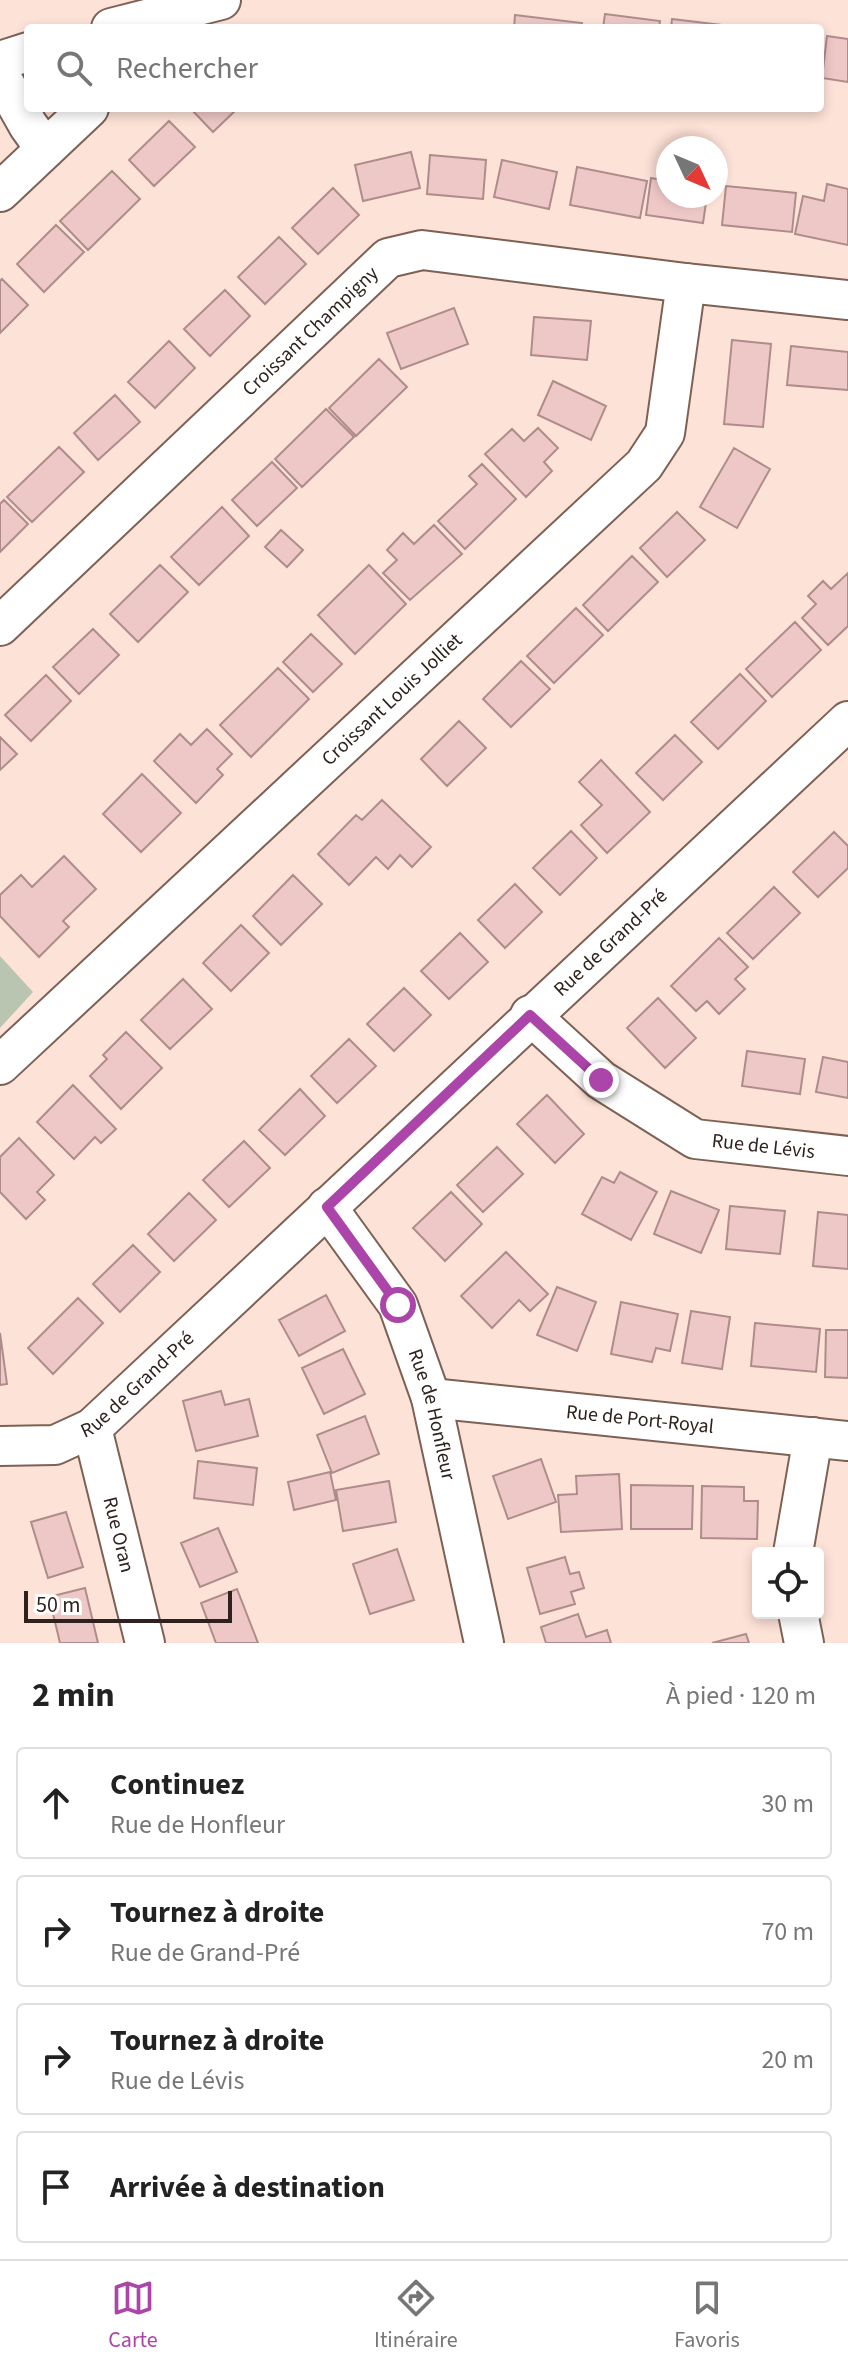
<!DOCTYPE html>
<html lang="fr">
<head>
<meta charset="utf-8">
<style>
  body { margin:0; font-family:"Source Sans 3",sans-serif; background:#f6f6f6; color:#222 }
  .controls { position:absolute; right:24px; bottom:24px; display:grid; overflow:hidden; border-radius:8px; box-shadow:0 4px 12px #0003 }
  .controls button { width:72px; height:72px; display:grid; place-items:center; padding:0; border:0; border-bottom:2px solid #e0e0e0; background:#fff; color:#222; font:40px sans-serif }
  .compass { position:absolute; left:656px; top:136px; width:72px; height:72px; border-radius:50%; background:#fff; box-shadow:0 4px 12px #0003; rotate:134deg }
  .scale { position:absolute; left:24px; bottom:20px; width:208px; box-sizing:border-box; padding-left:8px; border:4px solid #2f221e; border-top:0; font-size:22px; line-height:28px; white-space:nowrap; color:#2f221e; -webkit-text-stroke:6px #fff; paint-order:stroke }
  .stop { position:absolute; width:24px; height:24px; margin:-18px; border:6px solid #ac45a9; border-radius:50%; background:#fff }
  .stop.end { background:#ac45a9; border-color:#fff; box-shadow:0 2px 8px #0008 }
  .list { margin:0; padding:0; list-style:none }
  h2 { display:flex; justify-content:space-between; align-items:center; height:104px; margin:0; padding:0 32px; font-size:34px }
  h2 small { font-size:26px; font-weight:400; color:#767676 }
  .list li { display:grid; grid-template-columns:52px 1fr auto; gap:24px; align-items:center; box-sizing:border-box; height:112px; margin:0 16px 16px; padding:0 16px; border:2px solid #e0e0e0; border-radius:8px }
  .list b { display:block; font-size:30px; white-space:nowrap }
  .list p { margin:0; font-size:26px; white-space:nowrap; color:#767676 }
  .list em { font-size:26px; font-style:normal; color:#767676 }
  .icon { flex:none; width:44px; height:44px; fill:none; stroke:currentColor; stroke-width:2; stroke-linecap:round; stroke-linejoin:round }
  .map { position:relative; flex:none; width:848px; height:1643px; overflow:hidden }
  .search { position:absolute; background:#fff; box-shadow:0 4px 12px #0003; left:24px; right:24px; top:24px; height:88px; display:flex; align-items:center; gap:20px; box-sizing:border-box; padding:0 28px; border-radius:8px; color:#767676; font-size:30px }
  .sheet { height:616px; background:#fff }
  nav { display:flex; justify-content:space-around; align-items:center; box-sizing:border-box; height:112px; border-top:2px solid #e0e0e0; background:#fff; font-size:22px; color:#767676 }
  nav a { display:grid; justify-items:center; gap:4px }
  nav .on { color:#ac45a9 }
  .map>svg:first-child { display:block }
  .green { fill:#b9c4b1 }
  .building { fill:#eec8c7; stroke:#af8c8b; stroke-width:2 }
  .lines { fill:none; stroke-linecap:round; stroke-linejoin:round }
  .minor-casing { stroke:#7d6155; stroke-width:42 }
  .minor { stroke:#fff; stroke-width:38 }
  .route { stroke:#ac45a9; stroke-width:10 }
  .labels { text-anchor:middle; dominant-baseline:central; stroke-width:8; stroke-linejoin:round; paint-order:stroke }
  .street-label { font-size:20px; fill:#2f221e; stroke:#fff }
</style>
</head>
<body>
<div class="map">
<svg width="848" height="1643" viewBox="0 0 848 1643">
  <rect width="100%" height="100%" fill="#fde2d8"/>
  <path class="green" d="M0 956 33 992 0 1028Z"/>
  <path class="building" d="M605 14 660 21 659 28H603Z
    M515 15 582 23 581 28H514Z
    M672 19 738 27V28H671Z
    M827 36 848 39V82L822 78Z
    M190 108H238L213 132Z
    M169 121 195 147 154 186 129 160Z
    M411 152 420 188 363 201 355 165Z
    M430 155 486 160 483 199 427 194Z
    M502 160 557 172 549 209 494 197Z
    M577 167 647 181 640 218 570 205Z
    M112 171 140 199 88 250 60 221Z
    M651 178 668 181V196H707L703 223 646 215Z
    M827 184 848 189V245L795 234 803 196 824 201Z
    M726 186 796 193 792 232 722 225Z
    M333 188 359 215 318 254 292 228Z
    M56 225 84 252 44 292 17 264Z
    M279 237 306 264 265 304 238 277Z
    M2 279 28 305 0 333V281Z
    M225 290 250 316 210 356 184 329Z
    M454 308 468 344 401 369 387 333Z
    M534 317 591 321 587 360 531 355Z
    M732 340 771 344 763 427 724 424Z
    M169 341 195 368 155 408 128 382Z
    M791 346 848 352V390L787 385Z
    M379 359 407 387 356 436 329 408Z
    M553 381 606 406 591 440 538 415Z
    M115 395 140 422 98 460 74 433Z
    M326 409 354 437 302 487 275 459Z
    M538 428 558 448 544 462 552 471 526 497 485 454 512 429 524 441Z
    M59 447 84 472 32 522 7 497Z
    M734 448 770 469 737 528 700 507Z
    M272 462 297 488 257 526 232 500Z
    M482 464 516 499 465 549 438 521 477 484 469 476Z
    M4 500 28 524 0 552V504Z
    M222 507 249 536 199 585 171 557Z
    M677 512 705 540 667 577 640 548Z
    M434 525 462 554 410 600 383 573 397 560 387 550 403 533 414 544Z
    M281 530 303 550 287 567 265 547Z
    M632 556 658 582 608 631 583 605Z
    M160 565 188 592 138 642 110 614Z
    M369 565 406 604 355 654 318 615Z
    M848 573V626L828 645 802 618 816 604 808 596 823 581 831 589Z
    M576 608 603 635 554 683 527 656Z
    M795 622 821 650 772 697 746 669Z
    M93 629 119 655 79 694 53 667Z
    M311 634 342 664 313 692 283 662Z
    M521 661 550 689 511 727 483 699Z
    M278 668 309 699 251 757 220 725Z
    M740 674 766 701 718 749 691 722Z
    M46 675 71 701 31 741 5 715Z
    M459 721 486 748 447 786 421 759Z
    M207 729 232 754 217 769 223 775 196 803 154 761 180 734 191 745Z
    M675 735 702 762 663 800 636 773Z
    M0 737 17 754 0 770Z
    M601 760 650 812 607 853 581 825 602 805 579 782Z
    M142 774 181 813 141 852 103 814Z
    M382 800 431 847 412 867 400 855 388 869 376 857 349 885 318 854 356 815 362 820Z
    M571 831 597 858 560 895 533 868Z
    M834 832 848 846V868L818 897 793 872Z
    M64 856 96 889 63 921 69 927 39 957 0 916V895L21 875 32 887Z
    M293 875 322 904 281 945 253 916Z
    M515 884 542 912 505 948 478 920Z
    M774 887 800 913 753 959 727 933Z
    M241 925 269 953 231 991 203 963Z
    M460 933 488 962 449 999 421 971Z
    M719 938 748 967 735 979 745 989 719 1014 707 1001 696 1011 671 986Z
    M183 979 212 1009 170 1049 141 1020Z
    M404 988 431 1015 394 1051 367 1024Z
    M658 998 696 1038 665 1068 627 1028Z
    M126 1032 162 1068 121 1109 90 1076 107 1059 103 1055Z
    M349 1039 376 1066 337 1103 311 1076Z
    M747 1051 805 1059 800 1094 742 1086Z
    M823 1057 848 1062V1098L816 1092Z
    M73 1085 116 1129 101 1143 95 1137 74 1159 37 1122Z
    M300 1089 325 1116 285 1155 259 1130Z
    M547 1095 584 1134 555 1163 517 1124Z
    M19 1138 54 1175 37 1192 45 1200 26 1219 0 1192V1157Z
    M244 1141 270 1168 229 1207 203 1180Z
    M497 1147 523 1174 483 1212 457 1185Z
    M620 1172 657 1192 631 1240 582 1214 602 1177 614 1183Z
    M671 1191 719 1210 701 1253 654 1234Z
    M451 1192 482 1224 445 1261 413 1228Z
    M189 1193 216 1220 174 1261 148 1234Z
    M730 1206 785 1211 780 1254 726 1249Z
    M818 1212 848 1215V1269L813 1266Z
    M133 1245 160 1272 120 1312 93 1284Z
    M506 1252 548 1294 530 1311 519 1300 492 1328 461 1296Z
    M557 1287 596 1302 577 1351 537 1335Z
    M326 1295 345 1331 299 1356 279 1320Z
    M78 1298 103 1323 53 1374 28 1348Z
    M621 1302 678 1314 670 1351 656 1348 652 1362 611 1354Z
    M691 1311 730 1317 722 1369 682 1363Z
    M755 1323 820 1329 816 1372 751 1366Z
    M826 1330H848V1378L825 1377Z
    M0 1333 7 1384 0 1385Z
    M343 1349 365 1394 324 1414 302 1368Z
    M221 1391 225 1405 249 1399 258 1436 196 1451 183 1401Z
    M365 1416 379 1454 332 1473 317 1435Z
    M541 1459 556 1502 508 1519 493 1476Z
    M198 1461 257 1468 253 1505 194 1498Z
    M330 1472 336 1500 294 1510 288 1482Z
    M619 1474 622 1529 561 1532 558 1495 577 1494 576 1476Z
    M389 1481 396 1522 343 1531 336 1490Z
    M631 1485 693 1486 692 1529H631Z
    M702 1486 744 1487V1501H758L757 1539 701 1538Z
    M66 1512 83 1567 48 1578 31 1522Z
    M218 1528 237 1572 200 1587 181 1543Z
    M397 1549 414 1600 370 1614 353 1564Z
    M565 1557 570 1574 579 1572 584 1588 571 1592 575 1604 540 1614 527 1568Z
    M85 1588 98 1643H60L49 1597Z
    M237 1589 258 1643H216L201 1603Z
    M578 1614 586 1637 607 1630 611 1643H546L541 1627Z
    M746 1634 749 1643H712Z"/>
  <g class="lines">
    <defs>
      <g id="minor">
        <path d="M111 28 221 0"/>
        <path d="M0 61 28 52"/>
        <path d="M0 75 28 125 45 149"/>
        <path d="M0 192 89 108"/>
        <path id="s1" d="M0 626 388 258 422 250 686 283 848 300"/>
        <path id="s2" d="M530 1015 601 1080 695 1139 848 1156"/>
        <path id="s3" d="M0 1065 644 465 665 433 686 283"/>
        <path id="s4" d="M327 1207 398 1305 431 1398 484 1643"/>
        <path id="s5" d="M431 1398 848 1441"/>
        <path id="s6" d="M92 1428 145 1643"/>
        <path id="s7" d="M0 1446 55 1445 92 1428 848 721"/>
        <path d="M793 1553 813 1437"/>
        <path d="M798 1613 804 1643"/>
      </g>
    </defs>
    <use href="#minor" class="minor-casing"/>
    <use href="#minor" class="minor"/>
  </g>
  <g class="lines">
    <path class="route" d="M398 1305 327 1207 530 1015 601 1080"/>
  </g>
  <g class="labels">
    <g class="street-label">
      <text stroke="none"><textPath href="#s1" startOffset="428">Croissant Champigny</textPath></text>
      <text stroke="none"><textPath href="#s3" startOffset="536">Croissant Louis Jolliet</textPath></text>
      <text stroke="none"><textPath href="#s7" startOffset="806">Rue de Grand-Pré</textPath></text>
      <text stroke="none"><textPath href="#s2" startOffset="276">Rue de Lévis</textPath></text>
      <text stroke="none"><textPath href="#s7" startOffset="158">Rue de Grand-Pré</textPath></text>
      <text stroke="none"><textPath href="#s4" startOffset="236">Rue de Honfleur</textPath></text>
      <text stroke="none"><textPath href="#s5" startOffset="210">Rue de Port-Royal</textPath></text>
      <text stroke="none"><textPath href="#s6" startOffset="110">Rue Oran</textPath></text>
    </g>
  </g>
</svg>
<div class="controls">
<button><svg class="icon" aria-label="locate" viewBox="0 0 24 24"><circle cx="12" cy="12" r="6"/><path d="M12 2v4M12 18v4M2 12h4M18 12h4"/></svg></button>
</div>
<svg class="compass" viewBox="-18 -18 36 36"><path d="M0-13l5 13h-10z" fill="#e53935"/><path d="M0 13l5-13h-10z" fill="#767676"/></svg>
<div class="scale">50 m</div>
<div class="stop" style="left:398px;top:1305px"></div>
<div class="stop end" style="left:601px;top:1080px"></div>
<div class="search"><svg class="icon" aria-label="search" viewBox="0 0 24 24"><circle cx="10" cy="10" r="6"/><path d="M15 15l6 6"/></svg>Rechercher</div>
</div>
<section class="sheet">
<h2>2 min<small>À pied · 120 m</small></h2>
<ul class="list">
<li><svg class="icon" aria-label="ahead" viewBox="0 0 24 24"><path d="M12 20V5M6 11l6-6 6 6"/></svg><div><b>Continuez</b><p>Rue de Honfleur</p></div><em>30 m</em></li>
<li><svg class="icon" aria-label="right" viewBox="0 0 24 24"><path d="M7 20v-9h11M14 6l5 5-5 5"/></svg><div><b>Tournez à droite</b><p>Rue de Grand-Pré</p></div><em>70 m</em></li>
<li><svg class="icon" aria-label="right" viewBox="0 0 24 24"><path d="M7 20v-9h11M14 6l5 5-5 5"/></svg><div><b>Tournez à droite</b><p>Rue de Lévis</p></div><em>20 m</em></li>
<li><svg class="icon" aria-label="arrive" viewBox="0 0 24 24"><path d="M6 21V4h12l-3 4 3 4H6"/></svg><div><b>Arrivée à destination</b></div></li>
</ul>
</section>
<nav>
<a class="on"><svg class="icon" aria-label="map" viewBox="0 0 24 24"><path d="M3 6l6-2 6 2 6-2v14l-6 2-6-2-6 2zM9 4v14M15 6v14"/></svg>Carte</a>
<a><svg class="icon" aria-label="directions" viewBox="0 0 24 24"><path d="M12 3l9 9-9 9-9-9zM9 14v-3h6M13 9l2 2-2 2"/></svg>Itinéraire</a>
<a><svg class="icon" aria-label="saved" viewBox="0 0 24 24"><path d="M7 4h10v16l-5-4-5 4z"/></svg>Favoris</a>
</nav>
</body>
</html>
